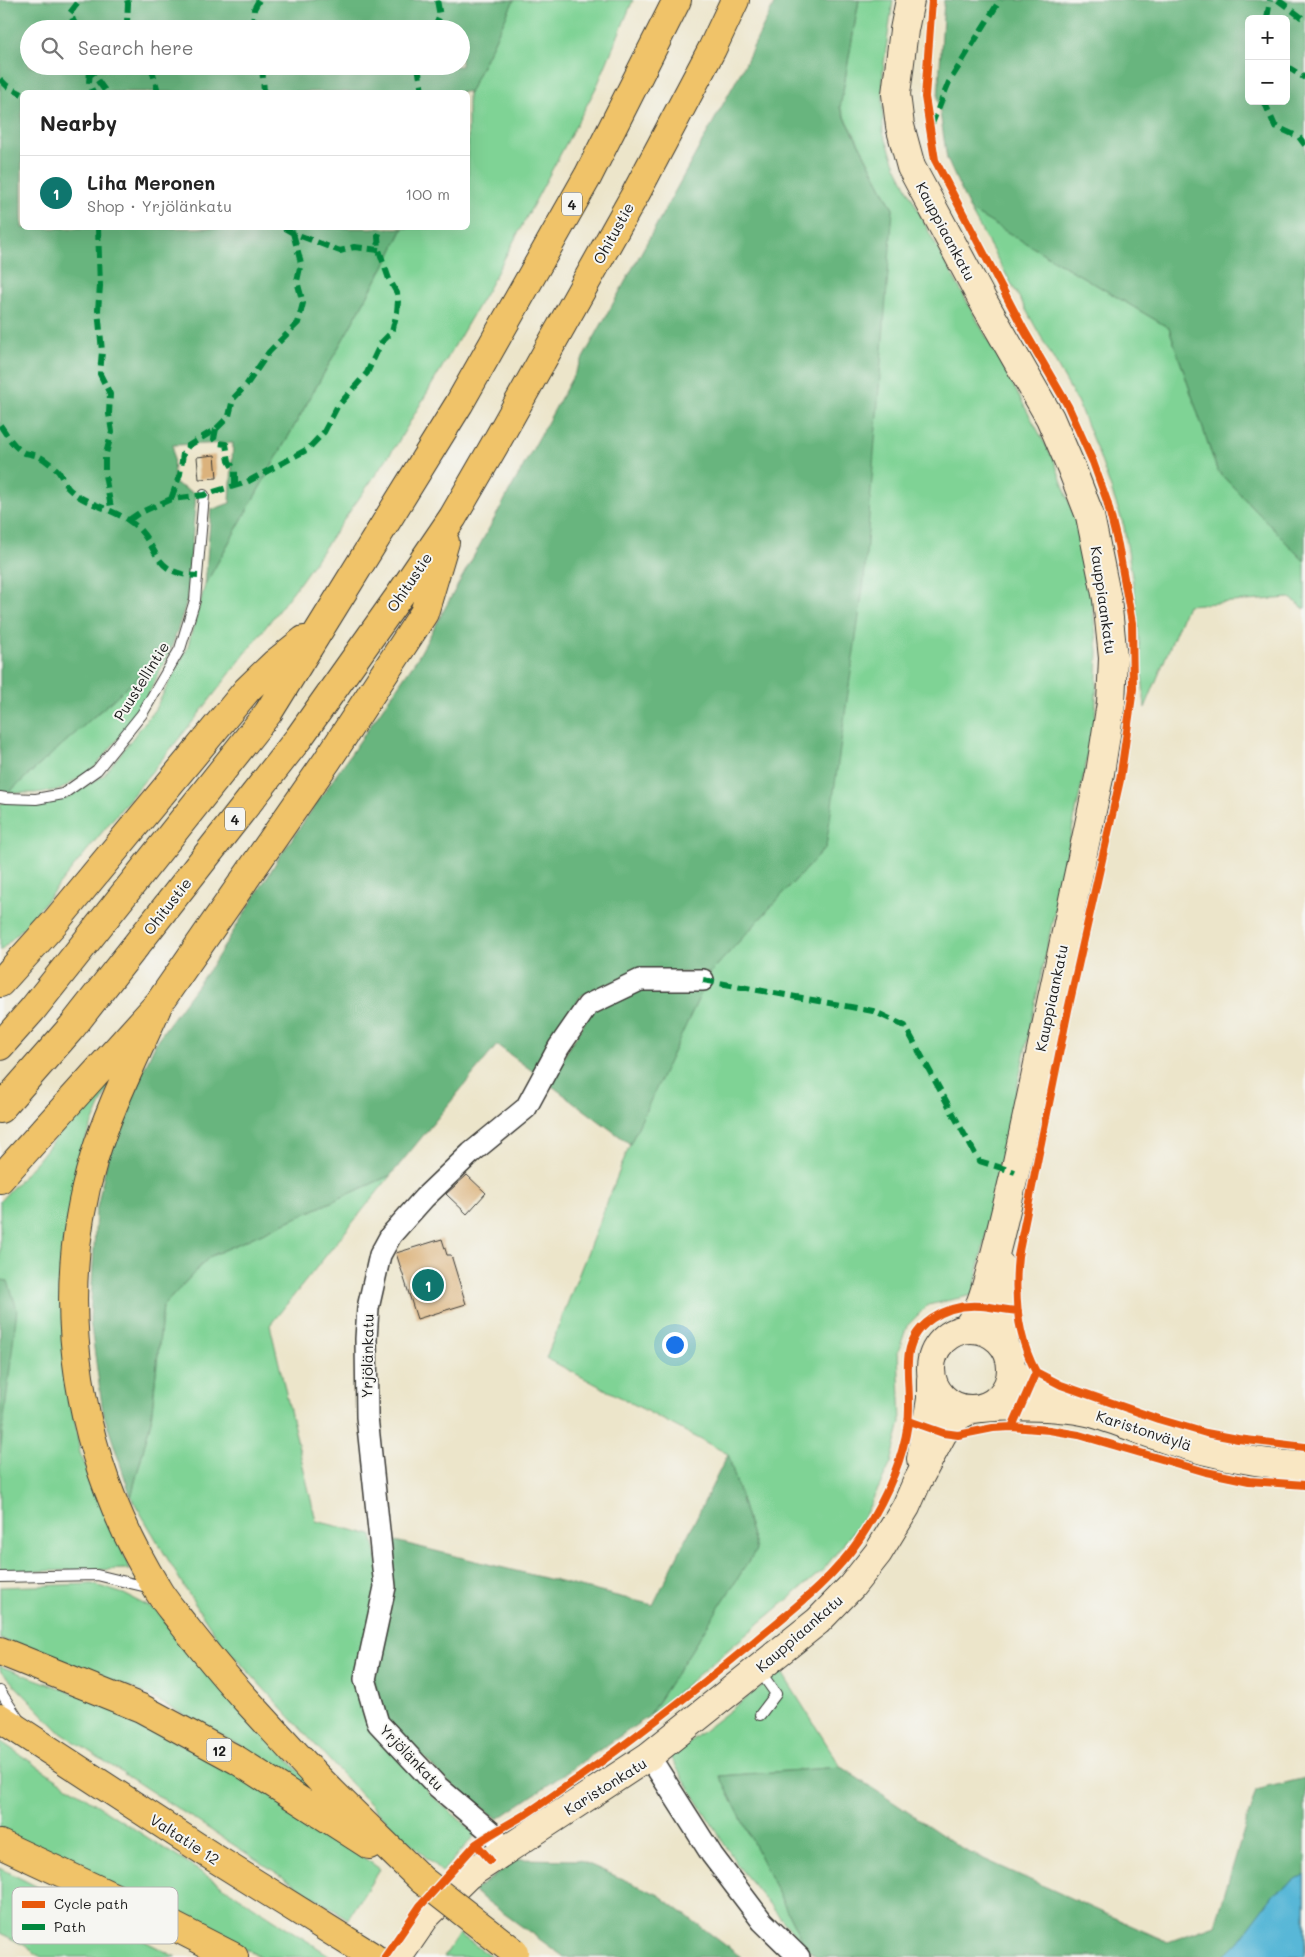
<!DOCTYPE html>
<html lang="en">
<head>
<meta charset="utf-8">
<style>
  body { margin:0; font-family:Mali,sans-serif; background:#f2f2f2; color:#222 }
  .controls { position:absolute; right:15px; top:15px; display:grid; overflow:hidden; border-radius:8px; box-shadow:0 5px 20px #0002 }
  .controls button { width:45px; height:45px; display:grid; place-items:center; padding:0; border:0; border-bottom:1px solid #e0e0e0; background:#fff; color:#222; font:25px sans-serif }
  .you { position:absolute; left:674px; top:1344px; width:18px; height:18px; margin:-12px; border:4px solid #fff; border-radius:50%; background:#1a73e8; box-shadow:0 0 0 8px #1a73e833 }
  .badge { display:grid; place-items:center; width:32px; height:32px; border-radius:50%; background:#0f766e; color:#fff; font-size:16px; font-weight:700 }
  .pin { position:absolute; translate:-50% -50%; border:2px solid #fff; box-shadow:0 1px 5px #0006 }
  .list { margin:0; padding:0; list-style:none }
  h2 { display:flex; justify-content:space-between; align-items:center; height:65px; margin:0; padding:0 20px; font-size:21px }
  h2 small { font-size:16px; font-weight:400; color:#767676 }
  .list li { display:grid; grid-template-columns:32px 1fr auto; gap:15px; align-items:center; box-sizing:border-box; height:75px; padding:0 20px; border-top:1px solid #e0e0e0 }
  .list b { display:block; font-size:19px; white-space:nowrap }
  .list p { margin:0; font-size:16px; white-space:nowrap; color:#767676 }
  .list em { font-size:16px; font-style:normal; color:#767676 }
  .icon { flex:none; width:28px; height:28px; fill:none; stroke:currentColor; stroke-width:2; stroke-linecap:round; stroke-linejoin:round }
  .map { position:relative; flex:none; width:1305px; height:1957px; overflow:hidden }
  .search { position:absolute; background:#fff; box-shadow:0 5px 20px #0002; left:20px; top:20px; width:450px; height:55px; display:flex; align-items:center; gap:12px; box-sizing:border-box; padding:0 18px; border-radius:28px; color:#767676; font-size:19px }
  .panel { position:absolute; background:#fff; box-shadow:0 5px 20px #0002; left:20px; top:90px; width:450px; height:140px; border-radius:8px }
  .map>svg:first-child { display:block }
  .green { fill:#7fd395; stroke:#4e7858 }
  .forest { fill:#67b57e; stroke:#42684d; fill-rule:evenodd }
  .water { fill:#58b7d7; stroke:#3a6a7a }
  .building { fill:#dbb27c }
  .lines { fill:none; stroke-linecap:round; stroke-linejoin:round }
  .lane-casing { stroke:#3b3a36; stroke-width:12 }
  .street-casing { stroke:#3b3a36; stroke-width:24 }
  .secondary-casing { stroke:#3b3a36; stroke-width:30 }
  .highway-casing { stroke:#3b3a36; stroke-width:30 }
  .lane { stroke:#fff; stroke-width:10 }
  .street { stroke:#fff; stroke-width:21 }
  .secondary { stroke:#f9e7c3; stroke-width:28 }
  .highway { stroke:#f0c369; stroke-width:28 }
  .highway-bridge-casing { stroke:#3b3a36; stroke-width:30; stroke-linecap:butt }
  .highway-bridge { stroke:#f0c369; stroke-width:28 }
  .quiet { stroke:#00873e; stroke-width:6; stroke-dasharray:12 6; stroke-linecap:butt }
  .cycleway-casing { stroke:#f6f6f2; stroke-width:11 }
  .cycleway { stroke:#e8590c; stroke-width:8 }
  .labels { text-anchor:middle; dominant-baseline:central; stroke-width:4; stroke-linejoin:round; paint-order:stroke }
  .shield { fill:#f6f6f2; stroke:#5d5d5c; stroke-width:1 }
  .shield-label { font-size:14px; font-weight:bold; fill:#1c1c1c }
  .street-label { font-size:15px; fill:#1c1c1c; stroke:#f6f6f2 }
  .key { fill:#f6f6f2; stroke:#b5b5b2; stroke-width:1 }
  .key-label { font-size:14px; fill:#1c1c1c }
</style>
</head>
<body>
<div class="map">
<svg width="1305" height="1957" viewBox="0 0 1305 1957">
  <rect width="100%" height="100%" fill="#f6f6f2"/>
  <filter id="ink" filterUnits="userSpaceOnUse"><feTurbulence type="fractalNoise" baseFrequency=".02" numOctaves="2"/><feDisplacementMap in="SourceGraphic" scale="10" xChannelSelector="R" yChannelSelector="G"/><feConvolveMatrix kernelMatrix="1 2 1 2 8 2 1 2 1" color-interpolation-filters="sRGB"/></filter>
  <filter id="wash" filterUnits="userSpaceOnUse"><feTurbulence type="fractalNoise" baseFrequency=".0096" numOctaves="4" result="noise"/><feDisplacementMap in="SourceGraphic" scale="20" xChannelSelector="R" yChannelSelector="G"/><feGaussianBlur stdDeviation="1.12" result="paint"/><feColorMatrix in="noise" values="0 0 0 0 0 0 0 0 0 0 0 0 0 0 0 0 0 1.4 0 .05"/><feComposite in="paint" operator="in"/></filter>
  <g filter="url(#wash)">
    <rect width="100%" height="100%" fill="#ece5ca"/>
    <path class="green" d="M514 0H633L597 86 488 289 397 444 301 581 195 719 26 925 0 951V806L3 802 37 804 65 799 104 775 155 709 187 649 205 585 388 259 403 228H468V95Z
      M859 0H893L883 70V132L896 166 930 234 1054 460 1076 521 1090 585 1098 651 1095 722 973 1295 928 1305 907 1326 898 1352 901 1422 891 1463 863 1519 824 1569 648 1717 756 1550 728 1454 546 1358 630 1144 710 973 826 847 893 209 840 107Z
      M970 210 1169 328 1217 470 1305 562V609L1290 598 1187 605 1145 708 1135 595 1124 526 1099 455 1077 401Z
      M172 647 139 713 95 767 60 790 35 793H8Z
      M122 1055 86 1138 64 1244 63 1343 80 1453 130 1569 0 1572V1453L8 1281 0 1280V1201L38 1160Z
      M391 1175 270 1325 316 1521 372 1535 428 1792 476 1834 442 1872 376 1811 219 1640 186 1590 131 1497 151 1420 163 1306 209 1257Z
      M92 1584 124 1594 157 1611 331 1808 240 1745 142 1692 55 1658 0 1639V1587Z
      M0 1666 95 1701 259 1784 380 1869 348 1919 61 1733 0 1670Z
      M781 1671 841 1767 720 1776 806 1949 738 1866 670 1757Z
      M0 1741 37 1766 332 1957H261L230 1940 0 1832Z
      M0 1868 176 1957H41L24 1945 0 1933Z
      M459 1934 492 1957H444Z"/>
    <path class="forest" d="M0 0H514L468 95V92H22V228H403L388 259 205 585 211 510 230 503 233 443 173 445 174 483 196 494 187 601 172 647 8 793 0 790ZM29 29H461V66H29Z
      M776 0H859L840 108 893 209 864 581 826 847 710 973 638 971 581 996 535 1073 497 1045 391 1175 209 1257 163 1306 151 1420 131 1497 103 1412 90 1320 96 1212 111 1142 157 1040 215 961 280 856 418 657 743 68Z
      M944 0H1305V562L1217 470 1169 328 970 210 947 159 938 99ZM1249 19H1286V101H1249Z
      M642 986 704 987 630 1144 548 1083 591 1011Z
      M0 1280 8 1281 17 1309 0 1453Z
      M728 1454 756 1550 648 1717 498 1819 446 1780 384 1718 374 1678 387 1539 653 1605Z
      M841 1767 966 1851 1168 1942 1215 1925 1256 1790 1305 1778V1957H817L806 1949 720 1776Z
      M518 1859 579 1860 659 1895 741 1957H564L473 1891Z"/>
    <path class="water" d="M1305 1874V1957H1223L1238 1942 1275 1893Z"/>
    <g id="blocks">
      <path class="building" d="M215 455 217 478 199 479 197 457Z
        M467 1175 486 1193 467 1214 446 1194Z
        M442 1239 447 1255H451L466 1304 417 1319 396 1253Z"/>
    </g>
  </g>
  <g filter="url(#ink)">
    <use href="#blocks" fill-opacity="0" stroke="#3b3a36" stroke-width="1"/>
    <g class="lines">
      <defs>
        <path id="lane" d="M0 797 6 798 36 799 63 794 97 770 142 714 180 649 195 600 204 495
          M0 1577 97 1575 151 1588
          M759 1670 776 1694 760 1715
          M0 1691 19 1720"/>
        <path id="street" d="M649 1756 712 1855 762 1921 799 1957
          M505 1851 492 1833 438 1787 378 1723 365 1679 385 1587 367 1417 366 1339 368 1308 380 1255 391 1235 424 1198 471 1153 526 1108 559 1047 588 1005 640 980H703"/>
        <path id="secondary" d="M910 0 904 30 896 94 900 126 911 167 983 301 1050 418 1071 467 1090 516 1107 599 1113 658 1111 703 1100 773 1015 1172C1007 1205 1000 1237 991 1269 985 1291 980 1311 966 1329
          M1000 1265 1004 1346
          M931 1369a40 40 0 1 1 80 0a40 40 0 1 1-80 0Z
          M1011 1369 1030 1386 1071 1404
          M982 1408C1011 1405 1065 1406 1092 1413 1121 1422 1149 1434 1178 1443 1219 1456 1263 1464 1305 1466
          M921 1459 931 1399V1379
          M398 1957 426 1916 468 1875 649 1756 818 1621 851 1587 878 1553 906 1507 917 1482 943 1433 958 1416 970 1410"/>
        <path id="highway" d="M0 983 56 921 247 690 274 664 304 640
          M159 1003C137 1054 110 1105 94 1158 50 1304 78 1458 156 1587 163 1600 174 1612 183 1624 204 1651 225 1677 248 1702 272 1728 296 1755 320 1780 354 1814 388 1847 422 1880
          M0 1046 32 1010 268 713 459 404 588 176 677 0
          M0 1109 72 1027 298 739 400 595 453 517 498 439 636 193 712 49 735 0
          M0 1179 159 1003 327 761 424 613 445 542
          M0 1651 141 1708 237 1760 369 1845
          M0 1718 213 1857 373 1957
          M0 1844 148 1913 234 1957"/>
      </defs>
      <use href="#lane" class="lane-casing"/>
      <use href="#street" class="street-casing"/>
      <use href="#secondary" class="secondary-casing"/>
      <use href="#highway" class="highway-casing"/>
      <use href="#lane" class="lane"/>
      <use href="#street" class="street"/>
      <use href="#secondary" class="secondary"/>
      <use href="#highway" class="highway"/>
      <defs>
        <path id="highway-bridge" d="M422 1880 514 1952"/>
      </defs>
      <use href="#highway-bridge" class="highway-bridge-casing"/>
      <use href="#highway-bridge" class="highway-bridge"/>
      <path class="quiet" d="M127 0 128 3 127 22 129 29
        M1278 0 1305 20
        M1267 19 1270 0
        M77 29 70 13 80 0
        M253 29 254 9 259 0
        M434 29 440 16 437 0
        M87 66 106 92
        M151 66 158 92
        M262 66 264 92
        M418 66 422 92
        M1286 66 1305 78
        M90 71 89 83 93 92
        M0 79 7 86 22 94
        M1264 101 1275 126 1299 137 1305 145
        M931 126 949 82 1000 0
        M98 228 100 286 98 310 102 351 100 374 110 394 109 414 112 432 105 457V475L112 513
        M284 228 293 233 340 251 354 247 379 250
        M0 425C7 435 14 448 25 453 30 454 36 455 40 457 46 460 54 467 58 471 62 476 64 483 68 488 84 504 110 508 128 520 162 542 147 574 198 576
        M216 429 214 439 217 443 226 444 229 461 235 471V485
        M171 499 180 474 183 454 188 446 216 429 229 416 233 399 247 384 269 352 298 323 303 303 297 281 301 263 293 233
        M129 520 139 513 171 499 204 495 247 482 308 449 324 432 337 407 367 373 381 343 392 332 397 312 398 301 397 293 389 279 379 250 378 236 381 228
        M703 980 873 1011 905 1026 979 1161 1015 1172"/>
      <defs>
        <path id="cycleway" d="M1036 1372 1061 1385 1158 1419 1206 1433 1238 1439 1305 1447
          M909 1421 943 1433 958 1435 993 1428 1012 1427 1036 1372C1017 1337 1014 1295 1018 1256L1068 1010 1120 780 1133 689 1132 623 1118 545 1107 501 1093 462 1068 406 1024 330 935 160 925 97 932 0
          M1012 1427 1049 1430 1079 1435 1206 1472 1249 1481 1305 1485
          M476 1844C492 1833 509 1824 526 1814 544 1802 562 1789 580 1777 641 1734 699 1687 756 1640 793 1609 832 1580 859 1540 883 1504 902 1465 908 1423 911 1403 907 1381 908 1361 909 1324 947 1303 981 1306 993 1307 1005 1310 1018 1311
          M385 1957 420 1906 476 1844 490 1860"/>
      </defs>
      <use href="#cycleway" class="cycleway-casing"/>
      <use href="#cycleway" class="cycleway"/>
    </g>
  </g>
  <g class="labels">
    <g class="shield">
      <rect x="562" y="192.5" width="20" height="23" rx="4"/>
      <rect x="225" y="807.5" width="20" height="23" rx="4"/>
      <rect x="206.5" y="1738.5" width="25" height="23" rx="4"/>
    </g>
    <g class="shield-label">
      <text x="572" y="204">4</text>
      <text x="235" y="819">4</text>
      <text x="219" y="1750">12</text>
    </g>
    <g class="street-label">
      <text transform="translate(946 231) rotate(62)">Kauppiaankatu</text>
      <text transform="translate(613 233) rotate(-61)">Ohitustie</text>
      <text transform="translate(409 582) rotate(-56)">Ohitustie</text>
      <text transform="translate(1104 600) rotate(82)">Kauppiaankatu</text>
      <text transform="translate(141 681) rotate(-58)">Puustellintie</text>
      <text transform="translate(167 906) rotate(-52)">Ohitustie</text>
      <text transform="translate(1051 998) rotate(-78)">Kauppiaankatu</text>
      <text transform="translate(367 1356) rotate(-89)">Yrjölänkatu</text>
      <text transform="translate(1144 1430) rotate(18)">Karistonväylä</text>
      <text transform="translate(799 1633) rotate(-41)">Kauppiaankatu</text>
      <text transform="translate(412 1757) rotate(46)">Yrjölänkatu</text>
      <text transform="translate(605 1786) rotate(-32)">Karistonkatu</text>
      <text transform="translate(185 1839) rotate(33)">Valtatie 12</text>
    </g>
  </g>
  <rect x="12" y="1887" width="166" height="57" rx="8" class="key"/>
  <rect x="22" y="1901" width="23" height="7" fill="#e8590c"/>
  <rect x="22" y="1924" width="23" height="6" fill="#00873e"/>
  <g class="key-label">
    <text x="54" y="1909">Cycle path</text>
    <text x="54" y="1932">Path</text>
  </g>
</svg>
<div class="controls">
<button>+</button>
<button>−</button>
</div>
<div class="you"></div>
<div class="pin badge" style="left:428px;top:1285px">1</div>
<div class="search"><svg class="icon" aria-label="search" viewBox="0 0 24 24"><circle cx="10" cy="10" r="6"/><path d="M15 15l6 6"/></svg>Search here</div>
<section class="panel">
<h2>Nearby<small></small></h2>
<ul class="list">
<li><span class="badge">1</span><div><b>Liha Meronen</b><p>Shop · Yrjölänkatu</p></div><em>100 m</em></li>
</ul>
</section>
</div>
</body>
</html>
